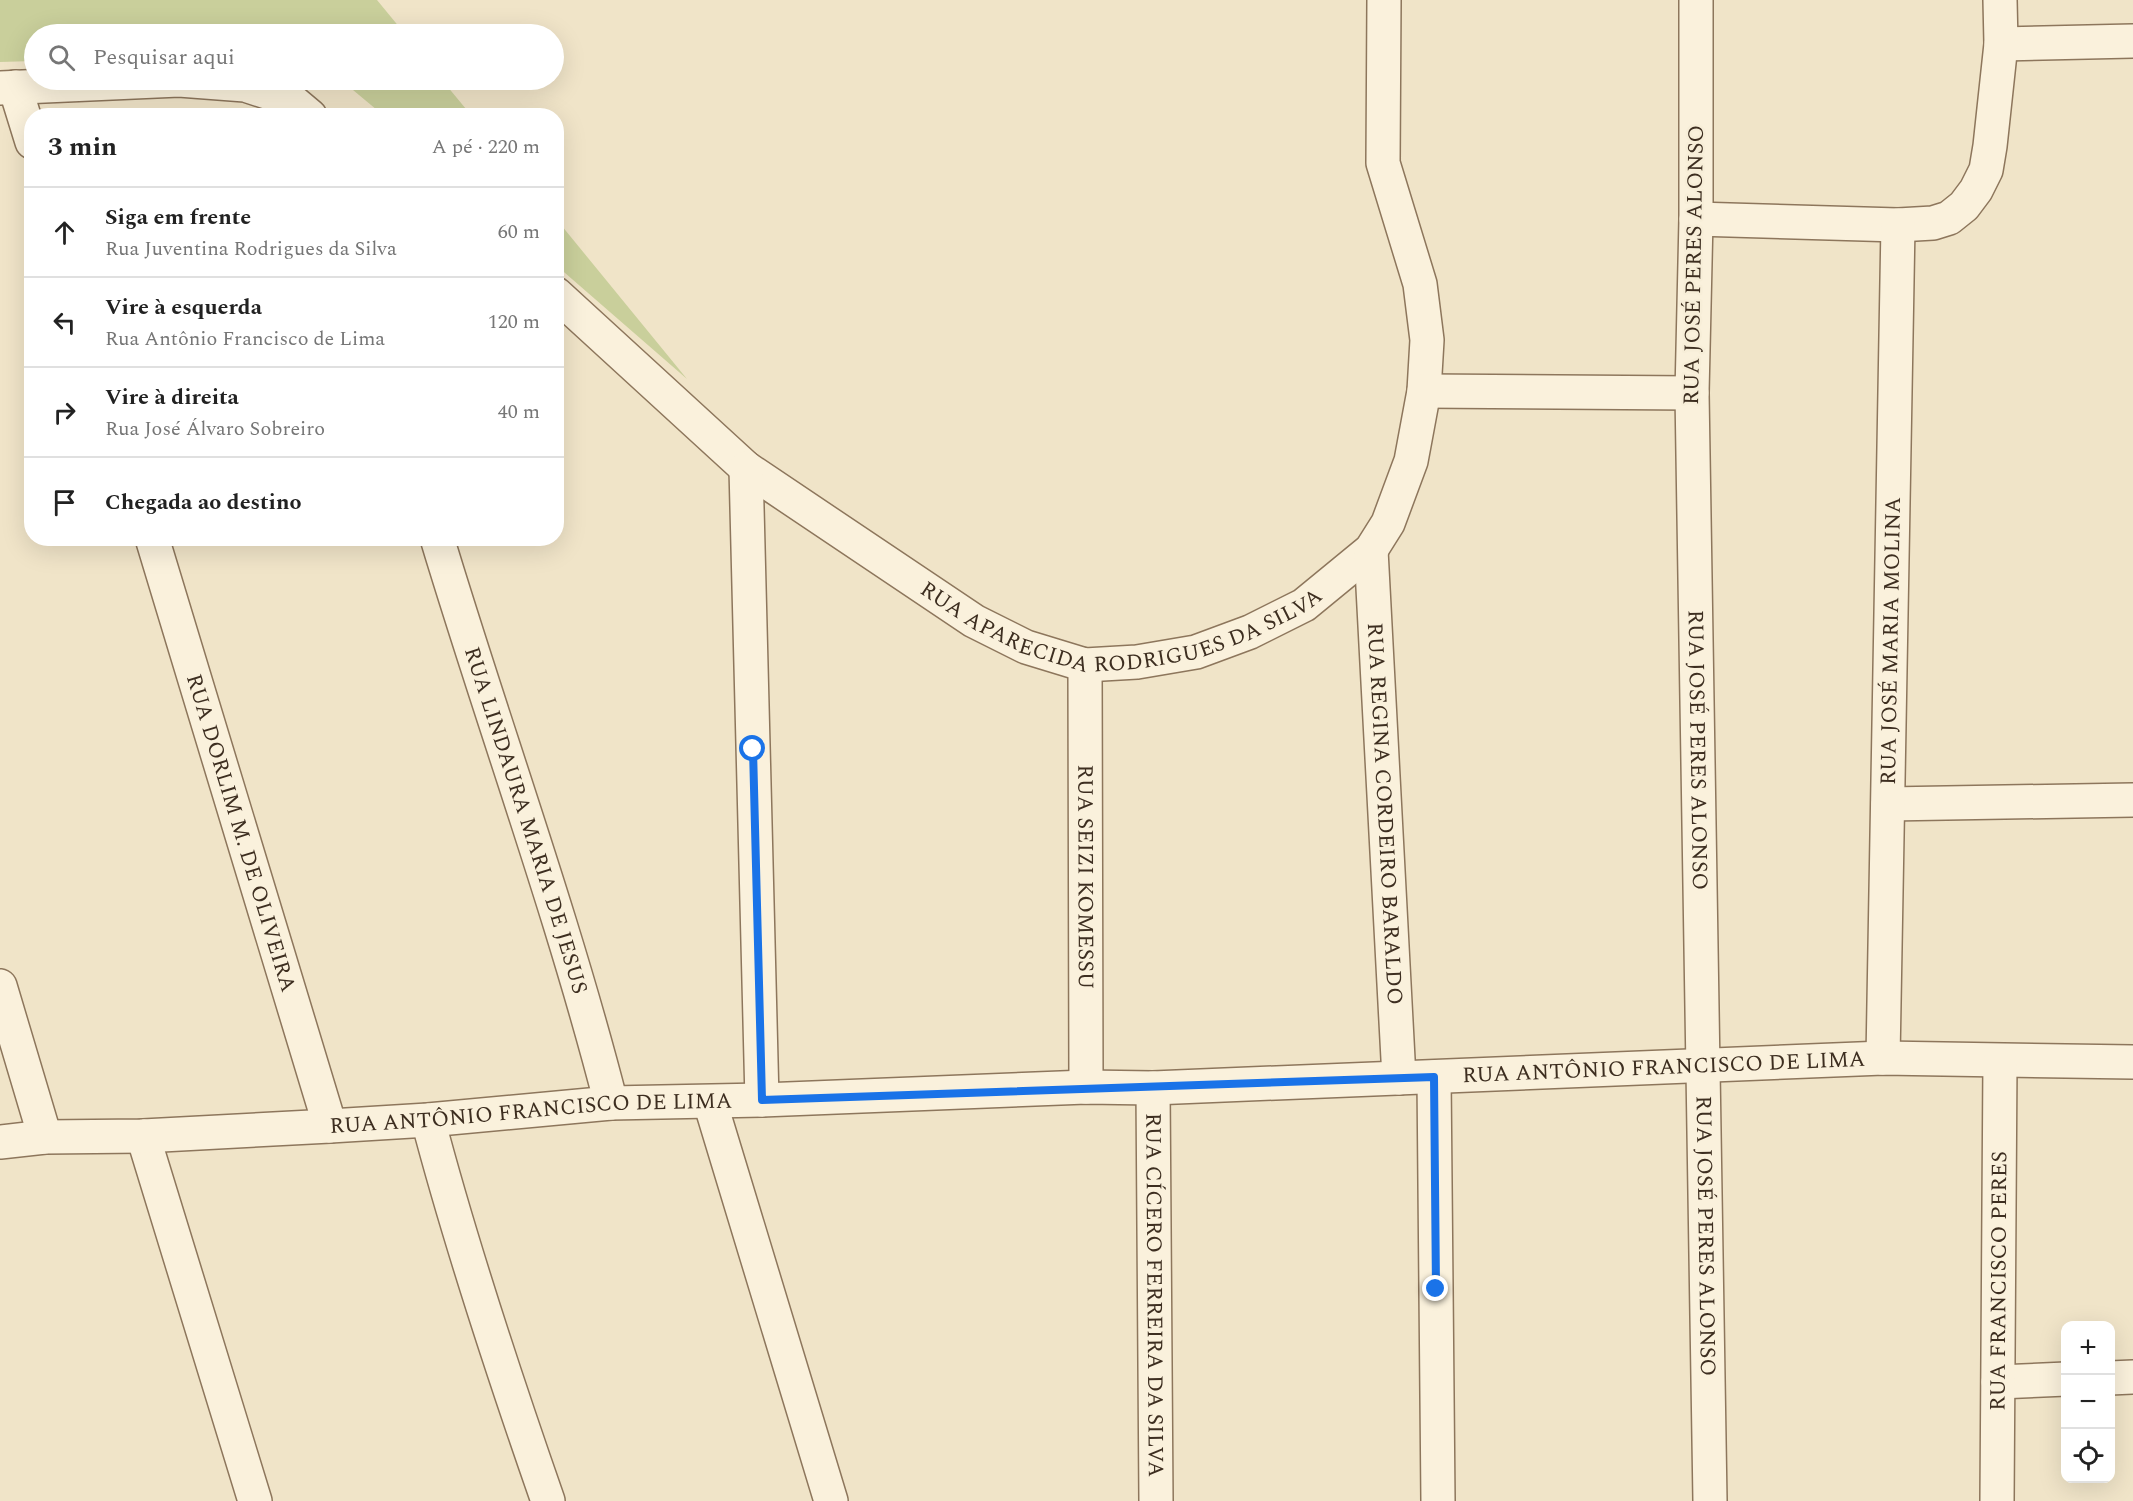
<!DOCTYPE html>
<html lang="pt">
<head>
<meta charset="utf-8">
<style>
  body { margin:0; font-family:Spectral,serif; background:#f6f6f6; color:#222 }
  .controls { position:absolute; right:18px; bottom:18px; display:grid; overflow:hidden; border-radius:12px; box-shadow:0 6px 24px #0002 }
  .controls button { width:54px; height:54px; display:grid; place-items:center; padding:0; border:0; border-bottom:2px solid #e0e0e0; background:#fff; color:#222; font:30px sans-serif }
  .stop { position:absolute; width:18px; height:18px; margin:-14px; border:4px solid #1a73e8; border-radius:50%; background:#fff }
  .stop.end { background:#1a73e8; border-color:#fff; box-shadow:0 2px 6px #0008 }
  .list { margin:0; padding:0; list-style:none }
  h2 { display:flex; justify-content:space-between; align-items:center; height:78px; margin:0; padding:0 24px; font-size:26px }
  h2 small { font-size:20px; font-weight:400; color:#767676 }
  .list li { display:grid; grid-template-columns:39px 1fr auto; gap:18px; align-items:center; box-sizing:border-box; height:90px; padding:0 24px; border-top:2px solid #e0e0e0 }
  .list b { display:block; font-size:22px; white-space:nowrap }
  .list p { margin:0; font-size:20px; white-space:nowrap; color:#767676 }
  .list em { font-size:20px; font-style:normal; color:#767676 }
  .icon { flex:none; width:33px; height:33px; fill:none; stroke:currentColor; stroke-width:2; stroke-linecap:round; stroke-linejoin:round }
  .map { position:relative; flex:none; width:2133px; height:1501px; overflow:hidden }
  .search { position:absolute; background:#fff; box-shadow:0 6px 24px #0002; left:24px; top:24px; width:540px; height:66px; display:flex; align-items:center; gap:15px; box-sizing:border-box; padding:0 21px; border-radius:33px; color:#767676; font-size:22px }
  .panel { position:absolute; background:#fff; box-shadow:0 6px 24px #0002; left:24px; top:108px; width:540px; height:438px; border-radius:24px }
  .map>svg:first-child { display:block }
  .green { fill:#c9cf9b }
  .lines { fill:none; stroke-linecap:round; stroke-linejoin:round }
  .minor-casing { stroke:#8d765c; stroke-width:36 }
  .minor { stroke:#faf1dc; stroke-width:33 }
  .route { stroke:#1a73e8; stroke-width:8 }
  .labels { text-anchor:middle; dominant-baseline:central; stroke-width:5; stroke-linejoin:round; paint-order:stroke }
  .street-label { font-size:22px; fill:#3d2e20; stroke:#f7eed8 }
</style>
</head>
<body>
<div class="map">
<svg width="2133" height="1501" viewBox="0 0 2133 1501">
  <rect width="100%" height="100%" fill="#f0e4c8"/>
  <path class="green" d="M0 0H377L405 34H34V61L0 62Z
    M341 80H442L471 115H383Z
    M556 220H557L687 379 557 266Z"/>
  <g class="lines">
    <defs>
      <g id="minor">
        <path id="s1" d="M1696 0V219L1692 393 1710 1501"/>
        <path d="M2001 44 2133 41"/>
        <path d="M15 87 32 142"/>
        <path d="M0 88 179 80 245 85 291 100 310 116"/>
        <path d="M1696 219 1898 225 1933 223 1949 218 1964 206 1976 190 1986 170 1990 146 2001 44 2000 0"/>
        <path id="s2" d="M556 294 746 468 974 621 1026 647 1085 665 1137 662 1196 652 1250 632 1304 605 1371 550 1388 523 1411 461 1424 391 1427 340 1420 284 1383 163 1384 0"/>
        <path d="M1424 391 1692 393"/>
        <path d="M746 468 762 1100"/>
        <path id="s3" d="M152 538 330 1126"/>
        <path id="s4" d="M437 538C494 727 562 912 611 1103"/>
        <path id="s5" d="M1371 550 1399 1078"/>
        <path id="s6" d="M1085 665 1086 1087"/>
        <path d="M1888 804 2133 800"/>
        <path d="M0 986 45 1137"/>
        <path id="s7" d="M1883 1058 1898 225"/>
        <path d="M1434 1077 1438 1501"/>
        <path id="s8" d="M1153 1088 1156 1501"/>
        <path d="M710 1102 831 1501"/>
        <path d="M428 1120C462 1249 504 1375 548 1501"/>
        <path d="M143 1136 255 1501"/>
        <path id="s9" d="M0 1142 45 1137 143 1136 330 1126 428 1120 611 1103 762 1100 1086 1087 1153 1088 1883 1058 2133 1062"/>
        <path d="M2110 1378 2133 1377"/>
        <path d="M1998 1382 2066 1379"/>
        <path id="s10" d="M1997 1501 2000 1061"/>
      </g>
    </defs>
    <use href="#minor" class="minor-casing"/>
    <use href="#minor" class="minor"/>
  </g>
  <g class="lines">
    <path class="route" d="M753 749 762 1100C986 1091 1210 1084 1434 1077L1436 1289"/>
  </g>
  <g class="labels">
    <g class="street-label">
      <text transform="translate(1694 265) rotate(-89)">RUA JOSÉ PERES ALONSO</text>
      <text stroke="none"><textPath href="#s2" startOffset="686">RUA APARECIDA RODRIGUES DA SILVA</textPath></text>
      <text stroke="none"><textPath href="#s7" startOffset="417">RUA JOSÉ MARIA MOLINA</textPath></text>
      <text stroke="none"><textPath href="#s1" startOffset="750">RUA JOSÉ PERES ALONSO</textPath></text>
      <text stroke="none"><textPath href="#s5" startOffset="264">RUA REGINA CORDEIRO BARALDO</textPath></text>
      <text stroke="none"><textPath href="#s4" startOffset="296">RUA LINDAURA MARIA DE JESUS</textPath></text>
      <text stroke="none"><textPath href="#s3" startOffset="308">RUA DORLIM M. DE OLIVEIRA</textPath></text>
      <text stroke="none"><textPath href="#s6" startOffset="212">RUA SEIZI KOMESSU</textPath></text>
      <text stroke="none"><textPath href="#s9" startOffset="1666">RUA ANTÔNIO FRANCISCO DE LIMA</textPath></text>
      <text stroke="none"><textPath href="#s9" startOffset="532">RUA ANTÔNIO FRANCISCO DE LIMA</textPath></text>
      <text stroke="none"><textPath href="#s1" startOffset="1236">RUA JOSÉ PERES ALONSO</textPath></text>
      <text stroke="none"><textPath href="#s10" startOffset="220">RUA FRANCISCO PERES</textPath></text>
      <text stroke="none"><textPath href="#s8" startOffset="207">RUA CÍCERO FERREIRA DA SILVA</textPath></text>
    </g>
  </g>
</svg>
<div class="controls">
<button>+</button>
<button>−</button>
<button><svg class="icon" aria-label="locate" viewBox="0 0 24 24"><circle cx="12" cy="12" r="6"/><path d="M12 2v4M12 18v4M2 12h4M18 12h4"/></svg></button>
</div>
<div class="stop" style="left:753px;top:749px"></div>
<div class="stop end" style="left:1436px;top:1289px"></div>
<div class="search"><svg class="icon" aria-label="search" viewBox="0 0 24 24"><circle cx="10" cy="10" r="6"/><path d="M15 15l6 6"/></svg>Pesquisar aqui</div>
<section class="panel">
<h2>3 min<small>A pé · 220 m</small></h2>
<ul class="list">
<li><svg class="icon" aria-label="ahead" viewBox="0 0 24 24"><path d="M12 20V5M6 11l6-6 6 6"/></svg><div><b>Siga em frente</b><p>Rua Juventina Rodrigues da Silva</p></div><em>60 m</em></li>
<li><svg class="icon" aria-label="left" viewBox="0 0 24 24"><path d="M17 20v-9H6M10 6l-5 5 5 5"/></svg><div><b>Vire à esquerda</b><p>Rua Antônio Francisco de Lima</p></div><em>120 m</em></li>
<li><svg class="icon" aria-label="right" viewBox="0 0 24 24"><path d="M7 20v-9h11M14 6l5 5-5 5"/></svg><div><b>Vire à direita</b><p>Rua José Álvaro Sobreiro</p></div><em>40 m</em></li>
<li><svg class="icon" aria-label="arrive" viewBox="0 0 24 24"><path d="M6 21V4h12l-3 4 3 4H6"/></svg><div><b>Chegada ao destino</b></div></li>
</ul>
</section>
</div>
</body>
</html>
